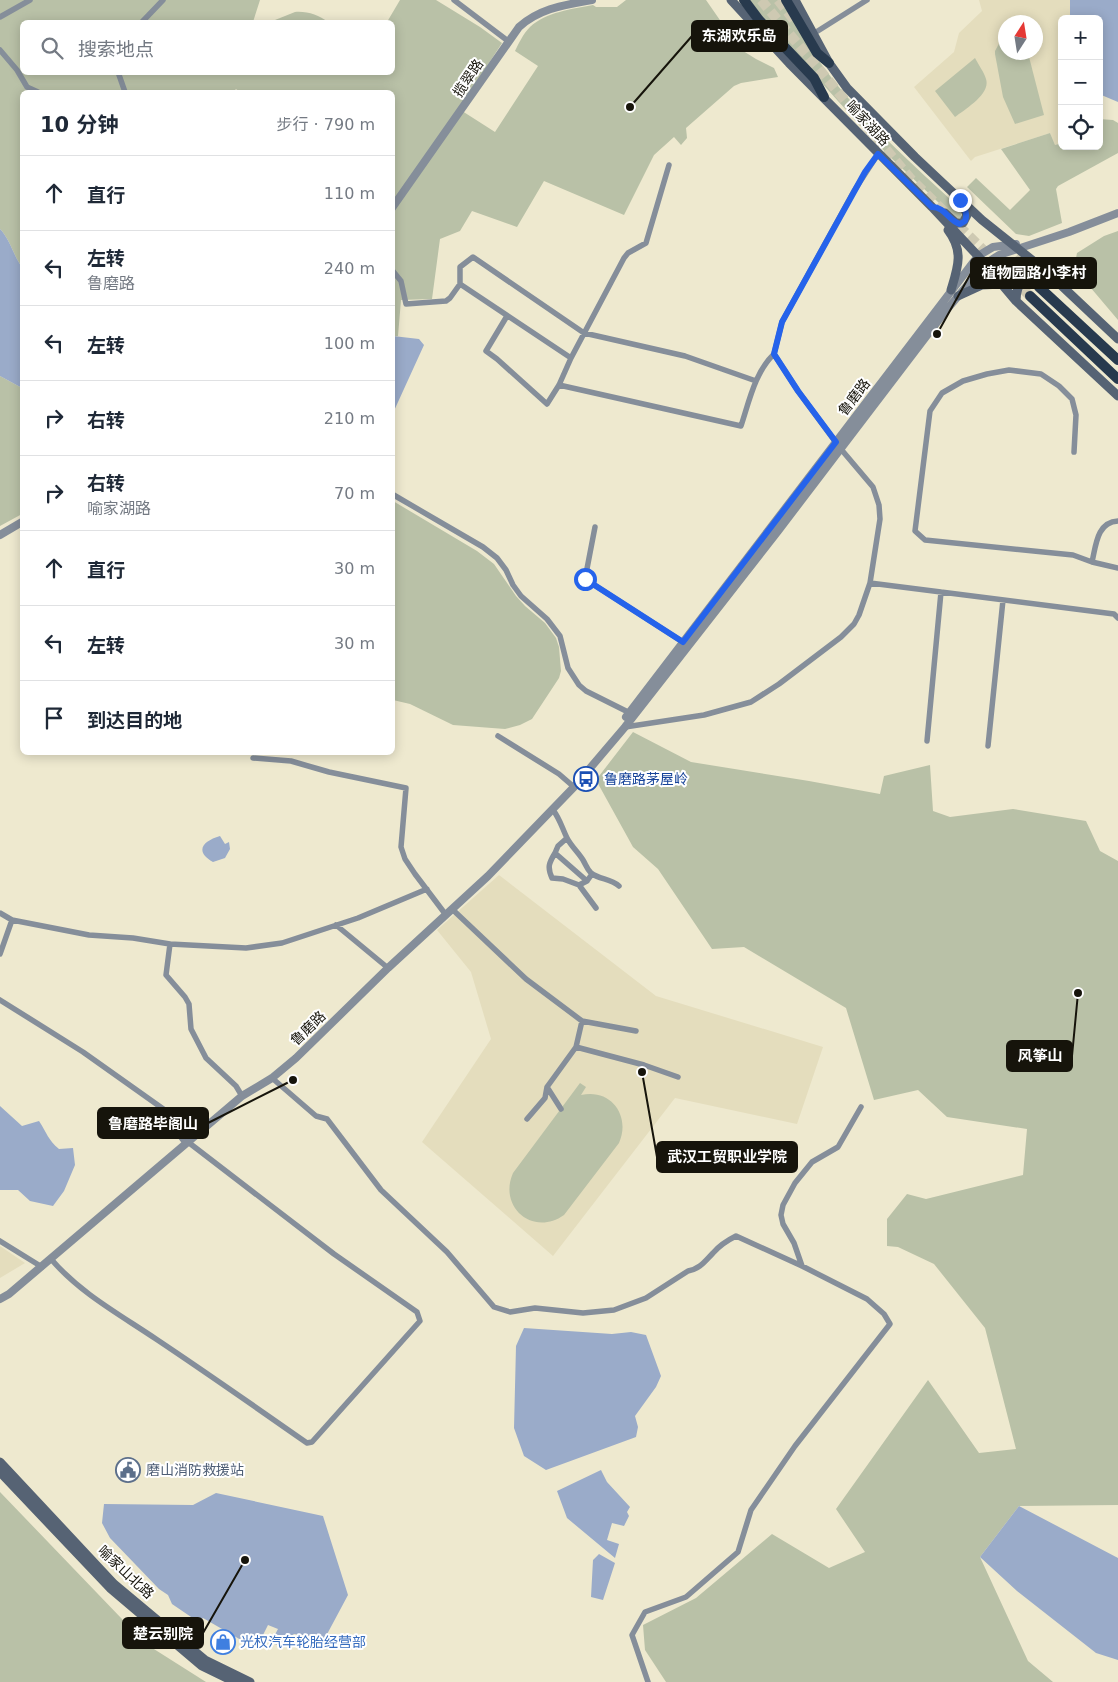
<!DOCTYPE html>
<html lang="zh">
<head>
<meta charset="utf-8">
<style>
  body { margin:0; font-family:"DejaVu Sans","Noto Sans SC",sans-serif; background:#f6f6f7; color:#1f2937 }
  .controls { position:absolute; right:15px; top:15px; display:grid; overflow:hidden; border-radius:8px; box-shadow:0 2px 12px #0003 }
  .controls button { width:45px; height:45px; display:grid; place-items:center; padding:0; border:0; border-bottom:1px solid #e0e1e3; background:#fff; color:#1f2937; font:25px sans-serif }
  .compass { position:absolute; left:998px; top:15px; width:45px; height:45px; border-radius:50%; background:#fff; box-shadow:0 2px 12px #0003; rotate:12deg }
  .stop { position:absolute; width:15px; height:15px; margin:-11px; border:4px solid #2563eb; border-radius:50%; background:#fff }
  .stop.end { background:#2563eb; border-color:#fff; box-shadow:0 1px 5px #0008 }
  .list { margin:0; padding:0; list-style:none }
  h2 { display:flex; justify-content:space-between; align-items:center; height:65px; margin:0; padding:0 20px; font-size:21px }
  h2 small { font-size:16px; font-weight:400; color:#747a83 }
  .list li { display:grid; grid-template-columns:32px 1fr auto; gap:15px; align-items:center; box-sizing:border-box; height:75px; padding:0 20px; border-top:1px solid #e0e1e3 }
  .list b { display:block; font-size:19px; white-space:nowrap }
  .list p { margin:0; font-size:16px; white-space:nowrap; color:#747a83 }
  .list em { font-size:16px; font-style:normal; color:#747a83 }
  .icon { flex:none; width:28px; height:28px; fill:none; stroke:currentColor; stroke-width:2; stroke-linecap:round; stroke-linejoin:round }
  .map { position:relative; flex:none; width:1118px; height:1682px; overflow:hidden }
  .search { position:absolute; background:#fff; box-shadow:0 2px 12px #0003; left:20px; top:20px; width:375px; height:55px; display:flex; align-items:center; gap:12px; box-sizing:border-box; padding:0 18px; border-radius:8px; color:#747a83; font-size:19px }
  .panel { position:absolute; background:#fff; box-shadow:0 2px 12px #0003; left:20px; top:90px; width:375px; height:665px; border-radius:8px }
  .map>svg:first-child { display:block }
  .built { fill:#e4ddbd; fill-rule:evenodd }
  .green { fill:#b9c1a7 }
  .water { fill:#9aabc9 }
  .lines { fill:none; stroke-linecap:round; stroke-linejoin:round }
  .trunk-tunnel { stroke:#cec9b2; stroke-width:10; stroke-dasharray:10 5; stroke-linecap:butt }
  .minor { stroke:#858e9a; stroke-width:5.5 }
  .tertiary { stroke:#858e9a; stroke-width:8 }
  .secondary { stroke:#566374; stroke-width:9 }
  .trunk { stroke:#283a4e; stroke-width:10 }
  .route { stroke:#2563eb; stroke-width:6 }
  .labels { text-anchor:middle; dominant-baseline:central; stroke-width:4; stroke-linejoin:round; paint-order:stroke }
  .street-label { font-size:14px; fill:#16140b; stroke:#fff }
  .transit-label { font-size:14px; fill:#164399; stroke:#fff; text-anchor:start }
  .service-label { font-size:14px; fill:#4e5e75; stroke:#fff; text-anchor:start }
  .shop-label { font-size:14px; fill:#366cbe; stroke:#fff; text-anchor:start }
  .leader { fill:none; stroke:#16140b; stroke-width:2 }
  .callout-dot { fill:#16140b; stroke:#fff; stroke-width:2 }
  .callout { fill:#16140b; stroke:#16140b; stroke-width:2 }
  .callout-label { font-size:15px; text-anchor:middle; font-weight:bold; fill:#fff }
</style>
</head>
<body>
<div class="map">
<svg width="1118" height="1682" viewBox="0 0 1118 1682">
  <rect width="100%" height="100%" fill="#eee9cf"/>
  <path class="built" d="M979 0H1070V19H1062V143L1055 145 1050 133 975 157 971 161 914 87 954 52 959 33 982 11ZM1006 22H1036V52H1006Z
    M499 875 656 996 823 1047 797 1124 675 1098 553 1256 422 1142 491 1039 471 972 437 930Z
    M0 1246 25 1263 0 1278Z"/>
  <path class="green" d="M0 0H260L253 22H22V72H392V22H387L400 0H436L480 27 502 43 459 109 495 132 538 66 515 51C519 43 523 34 530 27 546 12 572 9 593 5L596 7H617L626 0H706L740 49 756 59 774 68 778 77 741 83 734 86 686 128 687 138 681 145 674 137 654 155 624 215 544 181 517 227 472 211 460 231 440 239 432 299 401 300 398 336H393L392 92H240L236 89 233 92H22V267C13 255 10 239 0 229Z
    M747 0H781C795 22 807 44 822 65 861 119 913 165 962 210L961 218 956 219 888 155 856 121Z
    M295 12C307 11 319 15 328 22H270Z
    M1001 40 1005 41 1006 52 1028 53 1044 115 1015 124 1003 97 995 54V51Z
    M975 58C978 64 984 72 986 79 991 94 965 109 955 117L935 91Z
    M1099 119 1113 120 1118 123V153L1058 186 1056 189 1062 223 1029 236 1016 234 967 187 976 178 1010 210 1030 190 1001 149 1050 133 1055 145 1062 143V146H1099Z
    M1118 231V320L1074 268 1077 253 1104 236Z
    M0 376 22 388V514L0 526Z
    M393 501 477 551 494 564 516 596 525 606 545 623 556 638 559 647 561 671 559 678 532 719 520 725 505 729 453 725 410 704 393 700Z
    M633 732 691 762 809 781 880 794 884 776 930 765 933 811 950 817 1013 809 1086 821 1100 851 1118 861V1505L1019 1506 980 1557 1028 1661 1053 1682H666L645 1650 643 1625 696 1598 772 1534 829 1568 865 1552 836 1509 928 1380 979 1453 1016 1449 985 1328 934 1264 898 1247 887 1246V1219L907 1194 926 1199 1023 1175 1027 1129 947 1117 918 1090 874 1100 846 1008 744 947 712 949 658 869 633 847 596 780Z
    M580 1083 586 1087 581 1095C611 1088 631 1116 619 1143L564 1215C533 1237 498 1207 513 1173Z
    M0 1492 146 1644 206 1682H0Z"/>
  <path class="water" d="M1070 0H1118V102L1099 94V19H1070Z
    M0 229C10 239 13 255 22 267V388L0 376Z
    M393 336 419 339 424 345 393 413Z
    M220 836 225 844 229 842 230 849 225 858 213 862C194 851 203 841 220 836Z
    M0 1106 22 1126 39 1121C47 1133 48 1140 59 1149L73 1148 75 1165 64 1191 53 1206 30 1201 18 1190H0Z
    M524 1328 612 1334 631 1332 646 1335 661 1376 656 1387 635 1416 638 1427 636 1437 546 1470 524 1456 514 1428 516 1346Z
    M601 1470 607 1482 630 1507 627 1512 629 1516 624 1526 612 1523 607 1540 619 1544 615 1558 567 1518 557 1491Z
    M216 1493 323 1516 348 1595 325 1638 294 1634 277 1645 271 1642 278 1629 268 1625 259 1643 248 1644 203 1618 197 1621 172 1604 168 1595 159 1589 110 1538 102 1523 104 1504 193 1505Z
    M1019 1506 1118 1558V1660L1096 1653 1017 1591 980 1557Z
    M599 1554 615 1563 603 1600 591 1597 593 1560Z"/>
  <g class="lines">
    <path class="trunk-tunnel" d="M761 0 910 178 1030 296
      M778 0 794 20
      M1006 245 1039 287"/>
    <path class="minor" d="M454 0 508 41
      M0 17 30 0
      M142 22 163 0
      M813 34 867 0
      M0 50 17 70 27 87 38 92
      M118 72 125 92
      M392 270 401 281 406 304 446 301 450 298 460 284 571 358
      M460 284V267L473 257 584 333 685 356 756 381
      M507 316 486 351 497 359 547 404 559 385 571 358 624 258 628 253 646 243 669 165
      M559 385 741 426C749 402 755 372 774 354
      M1074 452 1076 415 1072 399 1059 386 1041 374 1009 370 987 374 963 381 942 393 930 411 915 531 925 540 1073 555 1092 562
      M392 494 483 547 497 558 506 570 513 585 521 596 547 619 560 636 568 668 579 685 586 691 632 714
      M1118 521C1097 522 1096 545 1092 562L1118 568
      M595 527 585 579 686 644
      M870 583 1114 614 1118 618
      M625 727 704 715 751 702 779 684 841 637 854 624 859 615 870 583 880 519 879 505 873 487 840 448 798 391 774 354 782 322 854 191 878 154
      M498 736 559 774 574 787
      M927 741 941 592
      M988 746 1003 600
      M253 758 291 761 329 772 406 788 401 847 405 859 415 874 446 915
      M553 810C560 819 562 828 567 838 571 846 578 852 583 860 586 865 587 869 591 873 600 880 610 878 619 886
      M567 838 558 846 555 853 587 881 592 874
      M555 853C549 863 547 867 552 878L563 879 579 885 587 881
      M579 885 596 908
      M452 909 526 979 582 1021 636 1031
      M0 913 12 920 0 954
      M12 920 89 935 133 938 170 944 166 975 185 997 189 1004 191 1029 206 1058 236 1086 242 1096
      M336 925 388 968
      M170 944 246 948 282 943 358 918 427 889
      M0 1000 83 1052 169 1113 173 1118 177 1132 186 1144
      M582 1021 576 1047 644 1065 678 1077
      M272 1078 316 1116 327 1119 381 1190 447 1252 494 1307 510 1312 535 1308 583 1313 614 1310 646 1298 688 1271C700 1269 705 1261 713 1253 719 1246 728 1240 736 1236L802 1266 867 1299 884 1314 890 1324 795 1446 751 1510 738 1552 686 1597 645 1612 632 1635 648 1682
      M561 1109 547 1087 576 1047
      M527 1119 545 1098 547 1087
      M0 1241 42 1267
      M51 1259C80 1293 119 1314 156 1339 207 1373 257 1408 307 1443L312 1442 420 1321 417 1312 334 1254 188 1142
      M802 1266 794 1243 783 1224 781 1215 783 1205 795 1183 812 1162 838 1147 861 1107"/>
    <path class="tertiary" d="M392 208 519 27C540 8 565 5 592 0
      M0 535 22 522
      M626 717 978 256 993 247 1016 244
      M0 1299 9 1294 242 1096 272 1078 296 1058 388 968 488 876 574 787 625 727 778 531 944 313 985 264 999 255 1069 232 1118 213"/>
    <path class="secondary" d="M731 0 789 63 932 207 978 256 1016 301 1118 396
      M795 0 829 63 847 88 915 157 982 220 1047 272 1118 339
      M945 213 956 223H963L967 215 963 204
      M948 230C964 251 958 267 951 290
      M958 296 982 285 1002 284
      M1016 301C1016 285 1026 267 1044 271
      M0 1462 114 1584 205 1660 250 1682
      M0 1472 110 1588 202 1666 235 1682"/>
    <path class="trunk" d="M744 0 759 20 814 78 824 97
      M786 0 817 53 829 63
      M1039 287 1118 360
      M1030 296 1118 379"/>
  </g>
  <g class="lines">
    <path class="route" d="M585 579 683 642 836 442 798 391 774 354 782 322 865 172 878 154 932 207C945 207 949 221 960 224L965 221C968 213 964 207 960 200"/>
  </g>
  <defs>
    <symbol id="bus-ring" viewBox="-11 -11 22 22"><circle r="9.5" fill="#fff" stroke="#1a4fb4" stroke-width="1.5"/><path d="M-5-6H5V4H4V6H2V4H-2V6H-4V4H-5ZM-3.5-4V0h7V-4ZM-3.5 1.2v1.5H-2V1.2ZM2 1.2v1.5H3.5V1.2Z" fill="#1a4fb4"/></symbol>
    <symbol id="civic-ring" viewBox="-11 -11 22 22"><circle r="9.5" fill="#fff" stroke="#5c6f8a" stroke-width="1.5"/><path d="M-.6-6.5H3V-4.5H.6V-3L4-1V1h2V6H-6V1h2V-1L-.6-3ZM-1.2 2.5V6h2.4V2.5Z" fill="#5c6f8a"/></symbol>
    <symbol id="shop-ring" viewBox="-11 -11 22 22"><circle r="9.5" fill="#fff" stroke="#3f7fe0" stroke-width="1.5"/><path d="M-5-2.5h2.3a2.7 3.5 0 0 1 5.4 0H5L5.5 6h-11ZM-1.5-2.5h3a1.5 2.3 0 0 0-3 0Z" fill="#3f7fe0"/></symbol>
  </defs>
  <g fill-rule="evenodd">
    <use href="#bus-ring" x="572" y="765" width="28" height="28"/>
    <use href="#civic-ring" x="114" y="1456" width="28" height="28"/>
    <use href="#shop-ring" x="209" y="1628" width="28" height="28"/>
  </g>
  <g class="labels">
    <g class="street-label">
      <text transform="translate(468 78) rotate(-56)">揽翠路</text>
      <text transform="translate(868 123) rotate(47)">喻家湖路</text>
      <text transform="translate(854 397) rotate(-53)">鲁磨路</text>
      <text transform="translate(308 1028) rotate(-44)">鲁磨路</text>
      <text transform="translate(126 1572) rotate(43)">喻家山北路</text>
    </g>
    <g class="transit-label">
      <text x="604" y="779">鲁磨路茅屋岭</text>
    </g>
    <g class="service-label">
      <text x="146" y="1470">磨山消防救援站</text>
    </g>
    <g class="shop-label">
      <text x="240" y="1642">光权汽车轮胎经营部</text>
    </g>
  </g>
  <path class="leader" d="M630 107L692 36M937 334L971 273M1078 993L1072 1056M293 1080L208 1123M642 1072L657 1157M245 1560L203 1633"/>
  <g class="callout-dot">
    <circle cx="630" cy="107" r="5"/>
    <circle cx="937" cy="334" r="5"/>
    <circle cx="1078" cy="993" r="5"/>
    <circle cx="293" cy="1080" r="5"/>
    <circle cx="642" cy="1072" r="5"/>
    <circle cx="245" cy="1560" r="5"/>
  </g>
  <g class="callout">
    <rect x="692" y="21" width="95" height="30" rx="5"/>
    <rect x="971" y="258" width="125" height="30" rx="5"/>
    <rect x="1007" y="1041" width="65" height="30" rx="5"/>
    <rect x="98" y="1108" width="110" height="30" rx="5"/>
    <rect x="657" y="1142" width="140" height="30" rx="5"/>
    <rect x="123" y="1618" width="80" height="30" rx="5"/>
  </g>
  <g class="callout-label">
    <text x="739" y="41">东湖欢乐岛</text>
    <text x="1034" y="278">植物园路小李村</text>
    <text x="1040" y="1061">风筝山</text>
    <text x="153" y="1129">鲁磨路毕阁山</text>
    <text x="727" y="1162">武汉工贸职业学院</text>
    <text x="163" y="1639">楚云别院</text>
  </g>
</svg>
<div class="controls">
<button>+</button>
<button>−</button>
<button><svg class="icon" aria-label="locate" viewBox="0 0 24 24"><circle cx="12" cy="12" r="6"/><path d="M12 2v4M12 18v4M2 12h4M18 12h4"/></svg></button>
</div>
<svg class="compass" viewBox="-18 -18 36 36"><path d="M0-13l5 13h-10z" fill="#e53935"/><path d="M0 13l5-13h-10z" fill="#747a83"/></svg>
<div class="stop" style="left:585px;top:579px"></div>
<div class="stop end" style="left:960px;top:200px"></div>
<div class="search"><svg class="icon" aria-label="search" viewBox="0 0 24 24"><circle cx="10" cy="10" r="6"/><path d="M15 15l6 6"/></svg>搜索地点</div>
<section class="panel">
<h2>10 分钟<small>步行 · 790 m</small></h2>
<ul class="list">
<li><svg class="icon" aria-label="ahead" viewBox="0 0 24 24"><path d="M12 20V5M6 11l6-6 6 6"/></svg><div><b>直行</b></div><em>110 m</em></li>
<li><svg class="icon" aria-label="left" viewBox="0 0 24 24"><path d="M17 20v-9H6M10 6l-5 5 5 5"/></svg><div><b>左转</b><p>鲁磨路</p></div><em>240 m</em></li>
<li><svg class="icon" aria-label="left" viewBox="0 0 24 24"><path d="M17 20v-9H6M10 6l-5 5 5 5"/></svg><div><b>左转</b></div><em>100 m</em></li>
<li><svg class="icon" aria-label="right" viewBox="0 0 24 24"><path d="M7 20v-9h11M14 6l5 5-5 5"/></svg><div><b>右转</b></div><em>210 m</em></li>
<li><svg class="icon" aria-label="right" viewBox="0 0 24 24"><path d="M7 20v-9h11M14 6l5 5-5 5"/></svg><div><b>右转</b><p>喻家湖路</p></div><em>70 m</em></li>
<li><svg class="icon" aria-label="ahead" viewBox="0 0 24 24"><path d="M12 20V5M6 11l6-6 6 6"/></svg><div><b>直行</b></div><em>30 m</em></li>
<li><svg class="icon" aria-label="left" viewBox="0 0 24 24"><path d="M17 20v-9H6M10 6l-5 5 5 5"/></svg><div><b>左转</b></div><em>30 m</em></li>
<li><svg class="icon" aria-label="arrive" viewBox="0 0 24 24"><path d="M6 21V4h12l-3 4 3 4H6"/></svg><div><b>到达目的地</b></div></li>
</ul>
</section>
</div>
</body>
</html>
